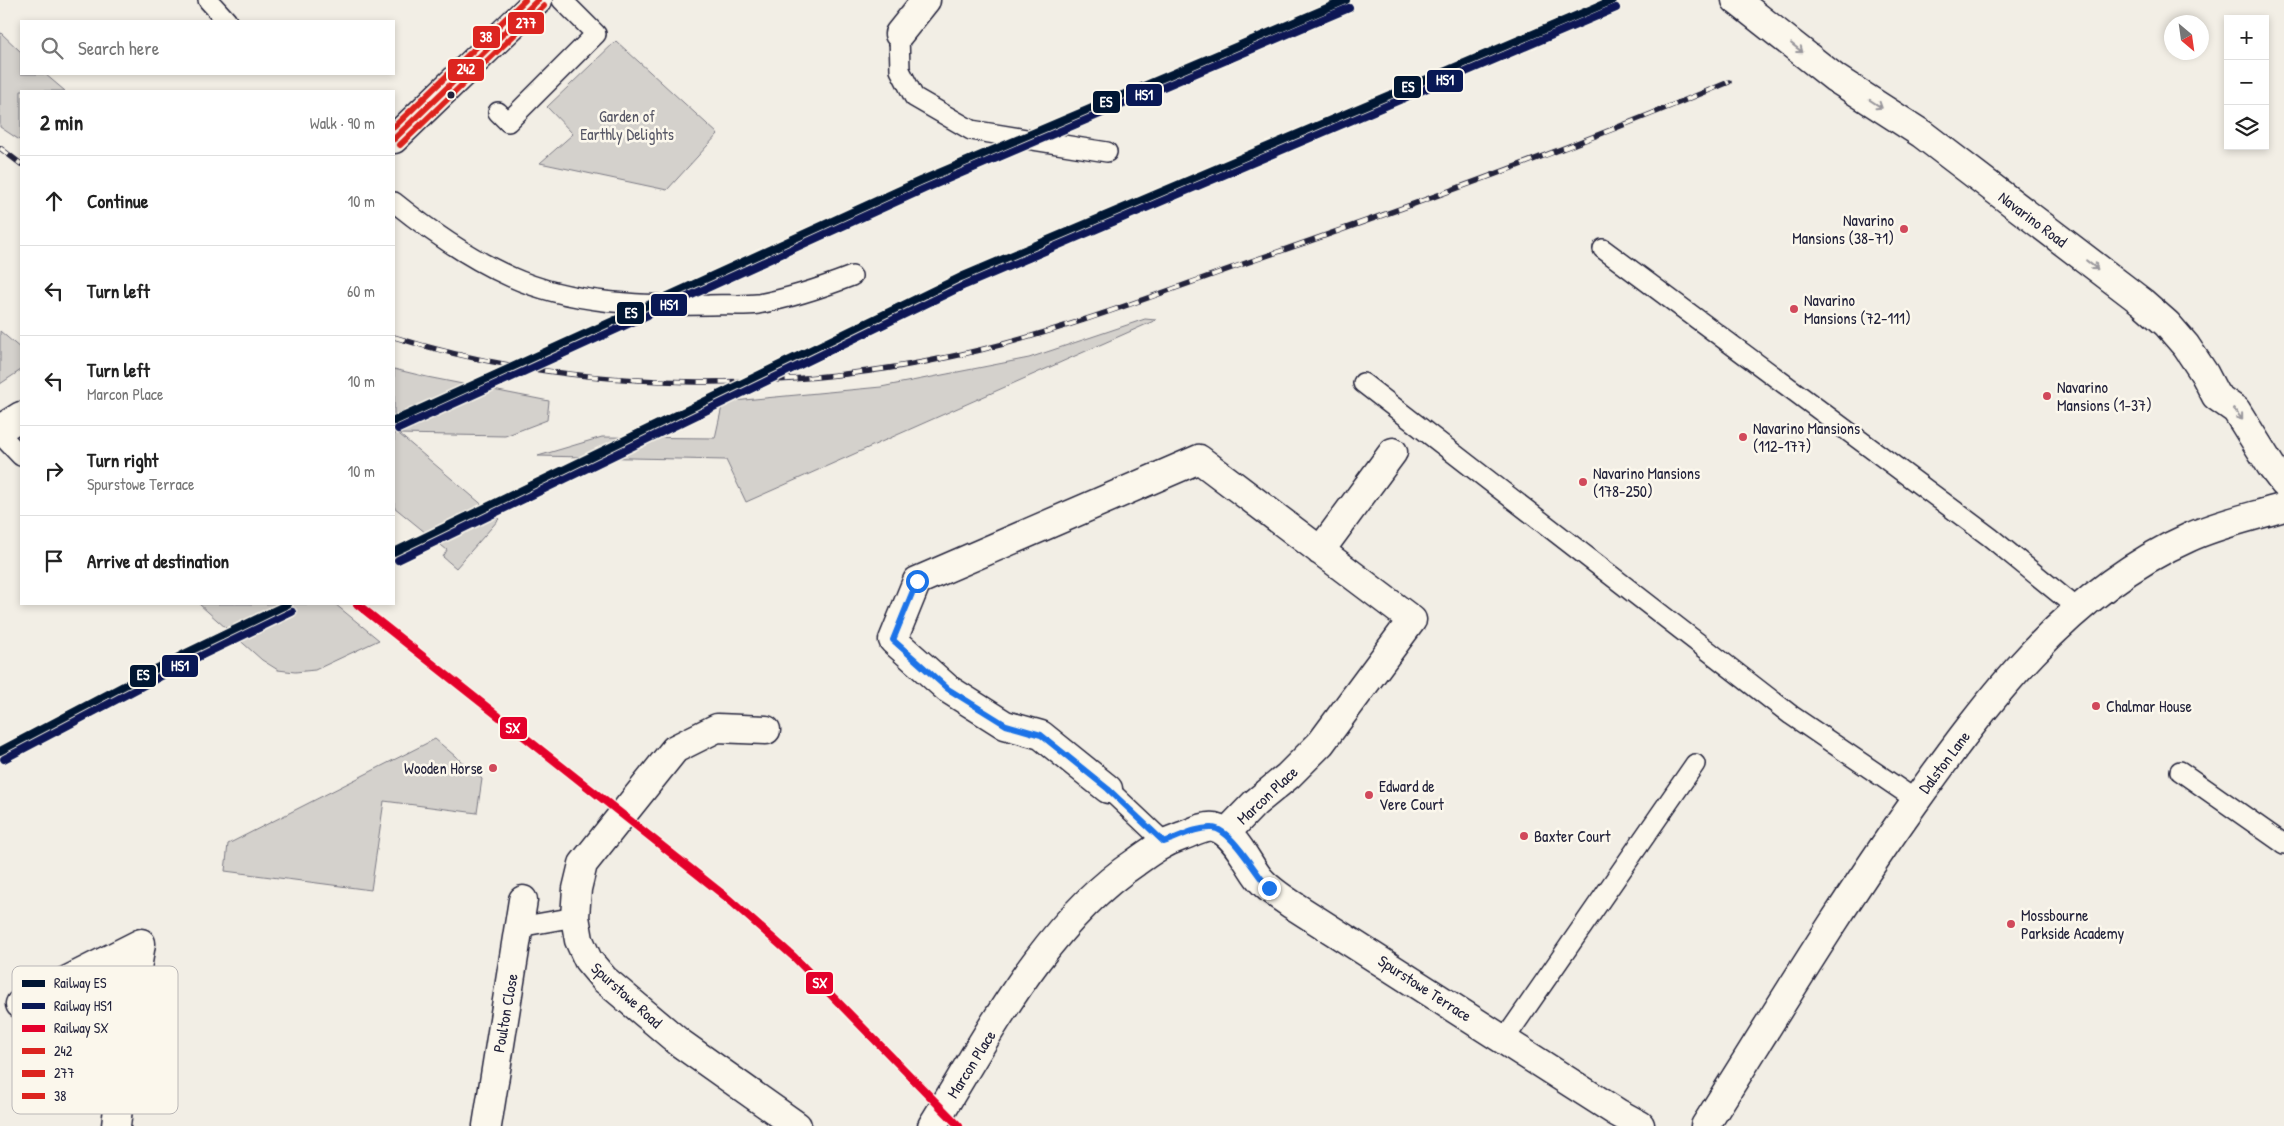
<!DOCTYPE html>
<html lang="en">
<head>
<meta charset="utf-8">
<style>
  body { margin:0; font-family:"Patrick Hand",sans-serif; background:#f6f6f6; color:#222 }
  .controls { position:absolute; right:15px; top:15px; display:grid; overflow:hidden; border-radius:0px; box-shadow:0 2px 8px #0003 }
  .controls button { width:45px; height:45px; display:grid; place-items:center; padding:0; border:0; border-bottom:1px solid #e0e0e0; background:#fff; color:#222; font:25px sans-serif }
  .compass { position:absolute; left:2164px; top:15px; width:45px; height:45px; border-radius:50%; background:#fff; box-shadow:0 2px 8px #0003; rotate:151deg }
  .stop { position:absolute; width:15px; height:15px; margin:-11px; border:4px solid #1a73e8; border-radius:50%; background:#fff }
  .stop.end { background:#1a73e8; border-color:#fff; box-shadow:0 1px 5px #0008 }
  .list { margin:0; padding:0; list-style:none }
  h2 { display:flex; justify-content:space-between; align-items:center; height:65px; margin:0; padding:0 20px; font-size:21px }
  h2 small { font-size:16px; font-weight:400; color:#767676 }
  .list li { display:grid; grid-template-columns:32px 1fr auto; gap:15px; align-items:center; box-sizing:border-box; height:90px; padding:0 20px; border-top:1px solid #e0e0e0 }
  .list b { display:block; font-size:19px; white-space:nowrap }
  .list p { margin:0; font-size:16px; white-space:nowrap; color:#767676 }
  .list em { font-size:16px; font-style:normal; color:#767676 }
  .icon { flex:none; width:28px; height:28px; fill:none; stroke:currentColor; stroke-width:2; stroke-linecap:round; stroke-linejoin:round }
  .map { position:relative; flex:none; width:2284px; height:1126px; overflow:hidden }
  .search { position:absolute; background:#fff; box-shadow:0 2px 8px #0003; left:20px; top:20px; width:375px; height:55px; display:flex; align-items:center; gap:12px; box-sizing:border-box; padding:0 18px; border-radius:0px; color:#767676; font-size:19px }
  .panel { position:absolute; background:#fff; box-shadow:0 2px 8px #0003; left:20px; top:90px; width:375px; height:515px; border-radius:0px }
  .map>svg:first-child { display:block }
  .green { fill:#d4d1cc; stroke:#7b7a84 }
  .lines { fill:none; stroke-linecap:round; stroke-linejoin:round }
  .service-casing { stroke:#22223b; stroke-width:22 }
  .minor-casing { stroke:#22223b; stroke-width:31 }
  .primary-casing { stroke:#22223b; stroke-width:31 }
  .service { stroke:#fbf7ec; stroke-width:19 }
  .minor { stroke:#fbf7ec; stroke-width:28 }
  .primary { stroke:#fbf7ec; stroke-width:28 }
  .rail-casing { stroke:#22223b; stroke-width:5.5 }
  .rail { stroke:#fbf7ec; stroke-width:4; stroke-dasharray:11; stroke-linecap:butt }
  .bus-1-casing { stroke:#fbf7ec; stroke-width:10 }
  .bus-2-casing { stroke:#fbf7ec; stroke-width:10 }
  .bus-3-casing { stroke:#fbf7ec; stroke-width:10 }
  .bus-1 { stroke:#dc241f; stroke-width:6 }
  .bus-2 { stroke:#dc241f; stroke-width:6 }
  .bus-3 { stroke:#dc241f; stroke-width:6 }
  .rail-1-casing { stroke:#fbf7ec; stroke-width:11 }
  .rail-2-casing { stroke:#fbf7ec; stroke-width:11 }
  .rail-3-casing { stroke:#fbf7ec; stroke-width:11 }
  .rail-1 { stroke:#011633; stroke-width:8 }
  .rail-2 { stroke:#091855; stroke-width:8 }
  .rail-3 { stroke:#e4002b; stroke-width:8 }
  .oneway { stroke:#99979c }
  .route { stroke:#1a73e8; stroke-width:6 }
  .bus-dot { fill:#22223b; stroke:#fbf7ec; stroke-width:2 }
  .poi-dot { fill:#d1495b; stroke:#fbf7ec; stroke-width:2 }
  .labels { text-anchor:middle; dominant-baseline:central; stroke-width:5; stroke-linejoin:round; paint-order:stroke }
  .park-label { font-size:16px; fill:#575766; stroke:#fbf7ec }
  .street-label { font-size:16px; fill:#22223b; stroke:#fbf7ec }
  .poi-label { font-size:16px; fill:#22223b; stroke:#fbf7ec; text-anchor:start }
  .key { fill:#fbf7ec; stroke:#bab7b7; stroke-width:1 }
  .key-label { font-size:14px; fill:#22223b }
  .line-badge { stroke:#fbf7ec; stroke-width:2 }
  .badge-label { font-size:14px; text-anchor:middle; font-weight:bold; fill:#fff }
</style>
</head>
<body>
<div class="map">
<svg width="2284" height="1126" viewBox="0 0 2284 1126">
  <rect width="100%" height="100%" fill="#f2eee5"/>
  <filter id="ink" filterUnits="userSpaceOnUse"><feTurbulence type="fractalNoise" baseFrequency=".02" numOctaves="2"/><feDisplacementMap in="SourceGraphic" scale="10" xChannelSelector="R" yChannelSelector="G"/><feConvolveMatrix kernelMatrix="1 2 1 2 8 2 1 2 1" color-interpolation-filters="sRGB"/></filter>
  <g filter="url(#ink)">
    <path class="green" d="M0 32 21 52V74H45L65 91H21V141L0 127Z
      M616 41 718 134 667 190 540 163 573 134 547 107Z
      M1145 319 1156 320 746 502 726 460 538 456 602 437 715 438 723 402 881 387 1029 358Z
      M0 331 21 349V370L0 384Z
      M394 369 427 377 549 401 547 420 505 436 399 434 499 519 456 568 443 557 447 550 394 507Z
      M199 604H335L379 640 315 670 295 672 278 670 262 660Z
      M435 739 482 779 477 813 384 801 371 890 225 871 228 844Z"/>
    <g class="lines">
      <defs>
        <path id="service" d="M208 0 227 21
          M899 34 900 70 914 97 971 130 1107 152
          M498 112 508 122 596 34 562 0
          M394 202C430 231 468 258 511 277 571 304 644 306 709 305 725 304 742 306 758 304 791 298 821 288 852 276
          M1603 249 1990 537 2078 609
          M1363 383 1791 715 1916 800
          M0 434 21 456
          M2180 771 2284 844
          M1108 789 1164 842
          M519 927 575 917
          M1504 1040 1695 764"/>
        <path id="minor" d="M1736 0 1835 78 1922 134 2142 302 2167 324 2186 346 2204 373 2216 396 2236 410 2271 466 2284 483
          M899 34 926 0
          M1320 551 1393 452
          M766 730 717 728 675 749 583 864 577 889 575 917 579 940 588 960 604 979 680 1043 797 1126
          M1108 789 1041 735 1005 725 948 689 893 640 917 581 1199 459 1412 620 1321 743 1288 776 1255 803 1226 833
          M20 1004 141 943 125 1046 116 1126
          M487 1126 523 900
          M932 1126C989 1034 1045 923 1136 862 1151 851 1164 842 1182 836 1191 833 1205 825 1214 827 1234 831 1247 863 1259 878 1267 888 1279 896 1291 904L1618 1113 1640 1125"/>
        <path id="primary" d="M394 139 538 0
          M0 429 21 416
          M1705 1126C1773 1019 1838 910 1912 806 1986 702 2068 591 2188 538 2218 524 2252 517 2284 507"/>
      </defs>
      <use href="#service" class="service-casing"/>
      <use href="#minor" class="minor-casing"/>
      <use href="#primary" class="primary-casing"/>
      <use href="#service" class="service"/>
      <use href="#minor" class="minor"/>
      <use href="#primary" class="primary"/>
      <defs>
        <path id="rail" d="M0 148 21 164
          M394 337C576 394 795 395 980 350 1079 326 1175 287 1272 254 1425 201 1579 145 1729 82"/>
      </defs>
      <use href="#rail" class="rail-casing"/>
      <use href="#rail" class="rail"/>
      <defs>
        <path id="bus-1" d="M394 139 538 0"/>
        <path id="bus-2" d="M400 145 544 6"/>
        <path id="bus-3" d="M394 127 525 0"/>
      </defs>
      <use href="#bus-1" class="bus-1-casing"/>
      <use href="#bus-2" class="bus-2-casing"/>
      <use href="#bus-3" class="bus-3-casing"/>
      <use href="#bus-1" class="bus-1"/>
      <use href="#bus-2" class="bus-2"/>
      <use href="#bus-3" class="bus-3"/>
      <defs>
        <path id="rail-1" d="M394 421 920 181 1346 0
          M394 552 961 277 1613 0
          M0 751 186 653 288 604"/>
        <path id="rail-2" d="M398 429 924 189 1349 8
          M398 560 965 285 1616 8
          M4 759 190 661 292 612"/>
        <path id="rail-3" d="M357 604 725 896 794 957 959 1126"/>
      </defs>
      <use href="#rail-1" class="rail-1-casing"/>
      <use href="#rail-2" class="rail-2-casing"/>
      <use href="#rail-3" class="rail-3-casing"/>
      <use href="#rail-1" class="rail-1"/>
      <use href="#rail-2" class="rail-2"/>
      <use href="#rail-3" class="rail-3"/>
    </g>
    <defs><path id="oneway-shaft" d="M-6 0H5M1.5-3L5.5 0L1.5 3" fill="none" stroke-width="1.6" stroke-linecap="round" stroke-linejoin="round" transform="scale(1.25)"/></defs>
    <g class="oneway">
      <use href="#oneway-shaft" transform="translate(1797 48) rotate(38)"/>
      <use href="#oneway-shaft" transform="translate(1876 104) rotate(33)"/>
      <use href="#oneway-shaft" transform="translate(2092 265) rotate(38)"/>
      <use href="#oneway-shaft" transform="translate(2238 414) rotate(52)"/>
    </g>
  </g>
  <g class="lines" filter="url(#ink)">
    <path class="route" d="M917 581 893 640 948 689 1006 725 1041 735 1108 789 1164 842C1179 837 1197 827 1212 828 1231 828 1256 875 1269 888"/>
  </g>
  <circle class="bus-dot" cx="451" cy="95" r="4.5"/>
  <g class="poi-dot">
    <circle cx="1904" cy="229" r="5"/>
    <circle cx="1794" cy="309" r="5"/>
    <circle cx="2047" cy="396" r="5"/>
    <circle cx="1743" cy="437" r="5"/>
    <circle cx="1583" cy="482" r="5"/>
    <circle cx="2096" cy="706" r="5"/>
    <circle cx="493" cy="768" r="5"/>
    <circle cx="1369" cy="795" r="5"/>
    <circle cx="1524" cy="836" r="5"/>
    <circle cx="2011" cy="924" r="5"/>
  </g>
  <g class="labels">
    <g class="park-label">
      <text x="627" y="116">Garden of<tspan x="627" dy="18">Earthly Delights</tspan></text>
    </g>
    <g class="street-label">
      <text transform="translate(2033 219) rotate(37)">Navarino Road</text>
      <text transform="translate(1944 762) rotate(-53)">Dalston Lane</text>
      <text transform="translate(1267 795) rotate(-43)">Marcon Place</text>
      <text transform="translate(1425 988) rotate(33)">Spurstowe Terrace</text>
      <text transform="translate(627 995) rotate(42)">Spurstowe Road</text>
      <text transform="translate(505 1013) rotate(-80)">Poulton Close</text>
      <text transform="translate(971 1064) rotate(-58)">Marcon Place</text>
    </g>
    <g class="poi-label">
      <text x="1894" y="220" text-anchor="end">Navarino<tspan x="1894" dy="18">Mansions (38-71)</tspan></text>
      <text x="1804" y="300">Navarino<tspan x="1804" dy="18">Mansions (72-111)</tspan></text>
      <text x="2057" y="387">Navarino<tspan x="2057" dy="18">Mansions (1-37)</tspan></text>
      <text x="1753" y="428">Navarino Mansions<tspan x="1753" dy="18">(112-177)</tspan></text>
      <text x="1593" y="473">Navarino Mansions<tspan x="1593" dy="18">(178-250)</tspan></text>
      <text x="2106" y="706">Chalmar House</text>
      <text x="483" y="768" text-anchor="end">Wooden Horse</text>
      <text x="1379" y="786">Edward de<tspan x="1379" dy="18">Vere Court</tspan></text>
      <text x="1534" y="836">Baxter Court</text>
      <text x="2021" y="915">Mossbourne<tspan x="2021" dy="18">Parkside Academy</tspan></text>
    </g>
  </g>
  <rect x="12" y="966" width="166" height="148" rx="8" class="key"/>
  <rect x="22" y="980" width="23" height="7" fill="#011633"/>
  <rect x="22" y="1003" width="23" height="6" fill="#091855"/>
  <rect x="22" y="1025" width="23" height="7" fill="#e4002b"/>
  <rect x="22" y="1048" width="23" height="6" fill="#dc241f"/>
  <rect x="22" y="1070" width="23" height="7" fill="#dc241f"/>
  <rect x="22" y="1093" width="23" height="6" fill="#dc241f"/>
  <g class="key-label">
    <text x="54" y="988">Railway ES</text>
    <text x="54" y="1011">Railway HS1</text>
    <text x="54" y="1033">Railway SX</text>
    <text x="54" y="1056">242</text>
    <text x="54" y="1078">277</text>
    <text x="54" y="1101">38</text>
  </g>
  <g class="line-badge">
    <rect x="507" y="11" width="38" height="24" rx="5" fill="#dc241f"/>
    <rect x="472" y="25" width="29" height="24" rx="5" fill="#dc241f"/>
    <rect x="447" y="58" width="38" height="24" rx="5" fill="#dc241f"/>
    <rect x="1426" y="69" width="38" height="24" rx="5" fill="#091855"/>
    <rect x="1393" y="75" width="29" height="24" rx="5" fill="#011633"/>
    <rect x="1125" y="83" width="38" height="24" rx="5" fill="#091855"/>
    <rect x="1092" y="90" width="29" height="24" rx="5" fill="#011633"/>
    <rect x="650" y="293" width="38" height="24" rx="5" fill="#091855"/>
    <rect x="616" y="301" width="29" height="24" rx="5" fill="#011633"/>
    <rect x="161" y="654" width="38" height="24" rx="5" fill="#091855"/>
    <rect x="129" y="664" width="28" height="24" rx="5" fill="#011633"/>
    <rect x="499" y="716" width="29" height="24" rx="5" fill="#e4002b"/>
    <rect x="805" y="971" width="29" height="24" rx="5" fill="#e4002b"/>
  </g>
  <g class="badge-label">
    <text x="526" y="28">277</text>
    <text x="486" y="42">38</text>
    <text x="466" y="74">242</text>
    <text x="1445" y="85">HS1</text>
    <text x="1408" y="92">ES</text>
    <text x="1144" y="100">HS1</text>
    <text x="1106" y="107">ES</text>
    <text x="669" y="310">HS1</text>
    <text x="631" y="318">ES</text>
    <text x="180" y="671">HS1</text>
    <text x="143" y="680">ES</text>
    <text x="513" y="733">SX</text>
    <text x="820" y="988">SX</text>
  </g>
</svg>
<div class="controls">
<button>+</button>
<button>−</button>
<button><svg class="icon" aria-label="layers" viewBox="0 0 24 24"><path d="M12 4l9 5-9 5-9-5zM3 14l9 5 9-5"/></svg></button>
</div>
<svg class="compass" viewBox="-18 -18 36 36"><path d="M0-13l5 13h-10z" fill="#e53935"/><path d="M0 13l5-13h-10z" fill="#767676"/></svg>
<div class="stop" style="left:917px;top:581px"></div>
<div class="stop end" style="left:1269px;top:888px"></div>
<div class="search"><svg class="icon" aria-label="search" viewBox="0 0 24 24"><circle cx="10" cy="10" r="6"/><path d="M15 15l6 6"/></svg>Search here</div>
<section class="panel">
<h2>2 min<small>Walk · 90 m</small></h2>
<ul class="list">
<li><svg class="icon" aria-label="ahead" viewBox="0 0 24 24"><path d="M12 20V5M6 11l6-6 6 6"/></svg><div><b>Continue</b></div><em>10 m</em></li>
<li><svg class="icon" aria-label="left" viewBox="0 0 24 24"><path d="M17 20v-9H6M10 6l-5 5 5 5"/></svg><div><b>Turn left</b></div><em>60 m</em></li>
<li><svg class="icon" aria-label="left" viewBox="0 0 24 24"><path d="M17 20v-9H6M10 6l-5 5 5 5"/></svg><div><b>Turn left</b><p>Marcon Place</p></div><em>10 m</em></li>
<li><svg class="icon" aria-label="right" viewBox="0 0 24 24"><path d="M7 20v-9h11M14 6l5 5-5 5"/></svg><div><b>Turn right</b><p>Spurstowe Terrace</p></div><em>10 m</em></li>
<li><svg class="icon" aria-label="arrive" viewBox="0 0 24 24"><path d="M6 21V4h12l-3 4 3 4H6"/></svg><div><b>Arrive at destination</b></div></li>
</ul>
</section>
</div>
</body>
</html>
